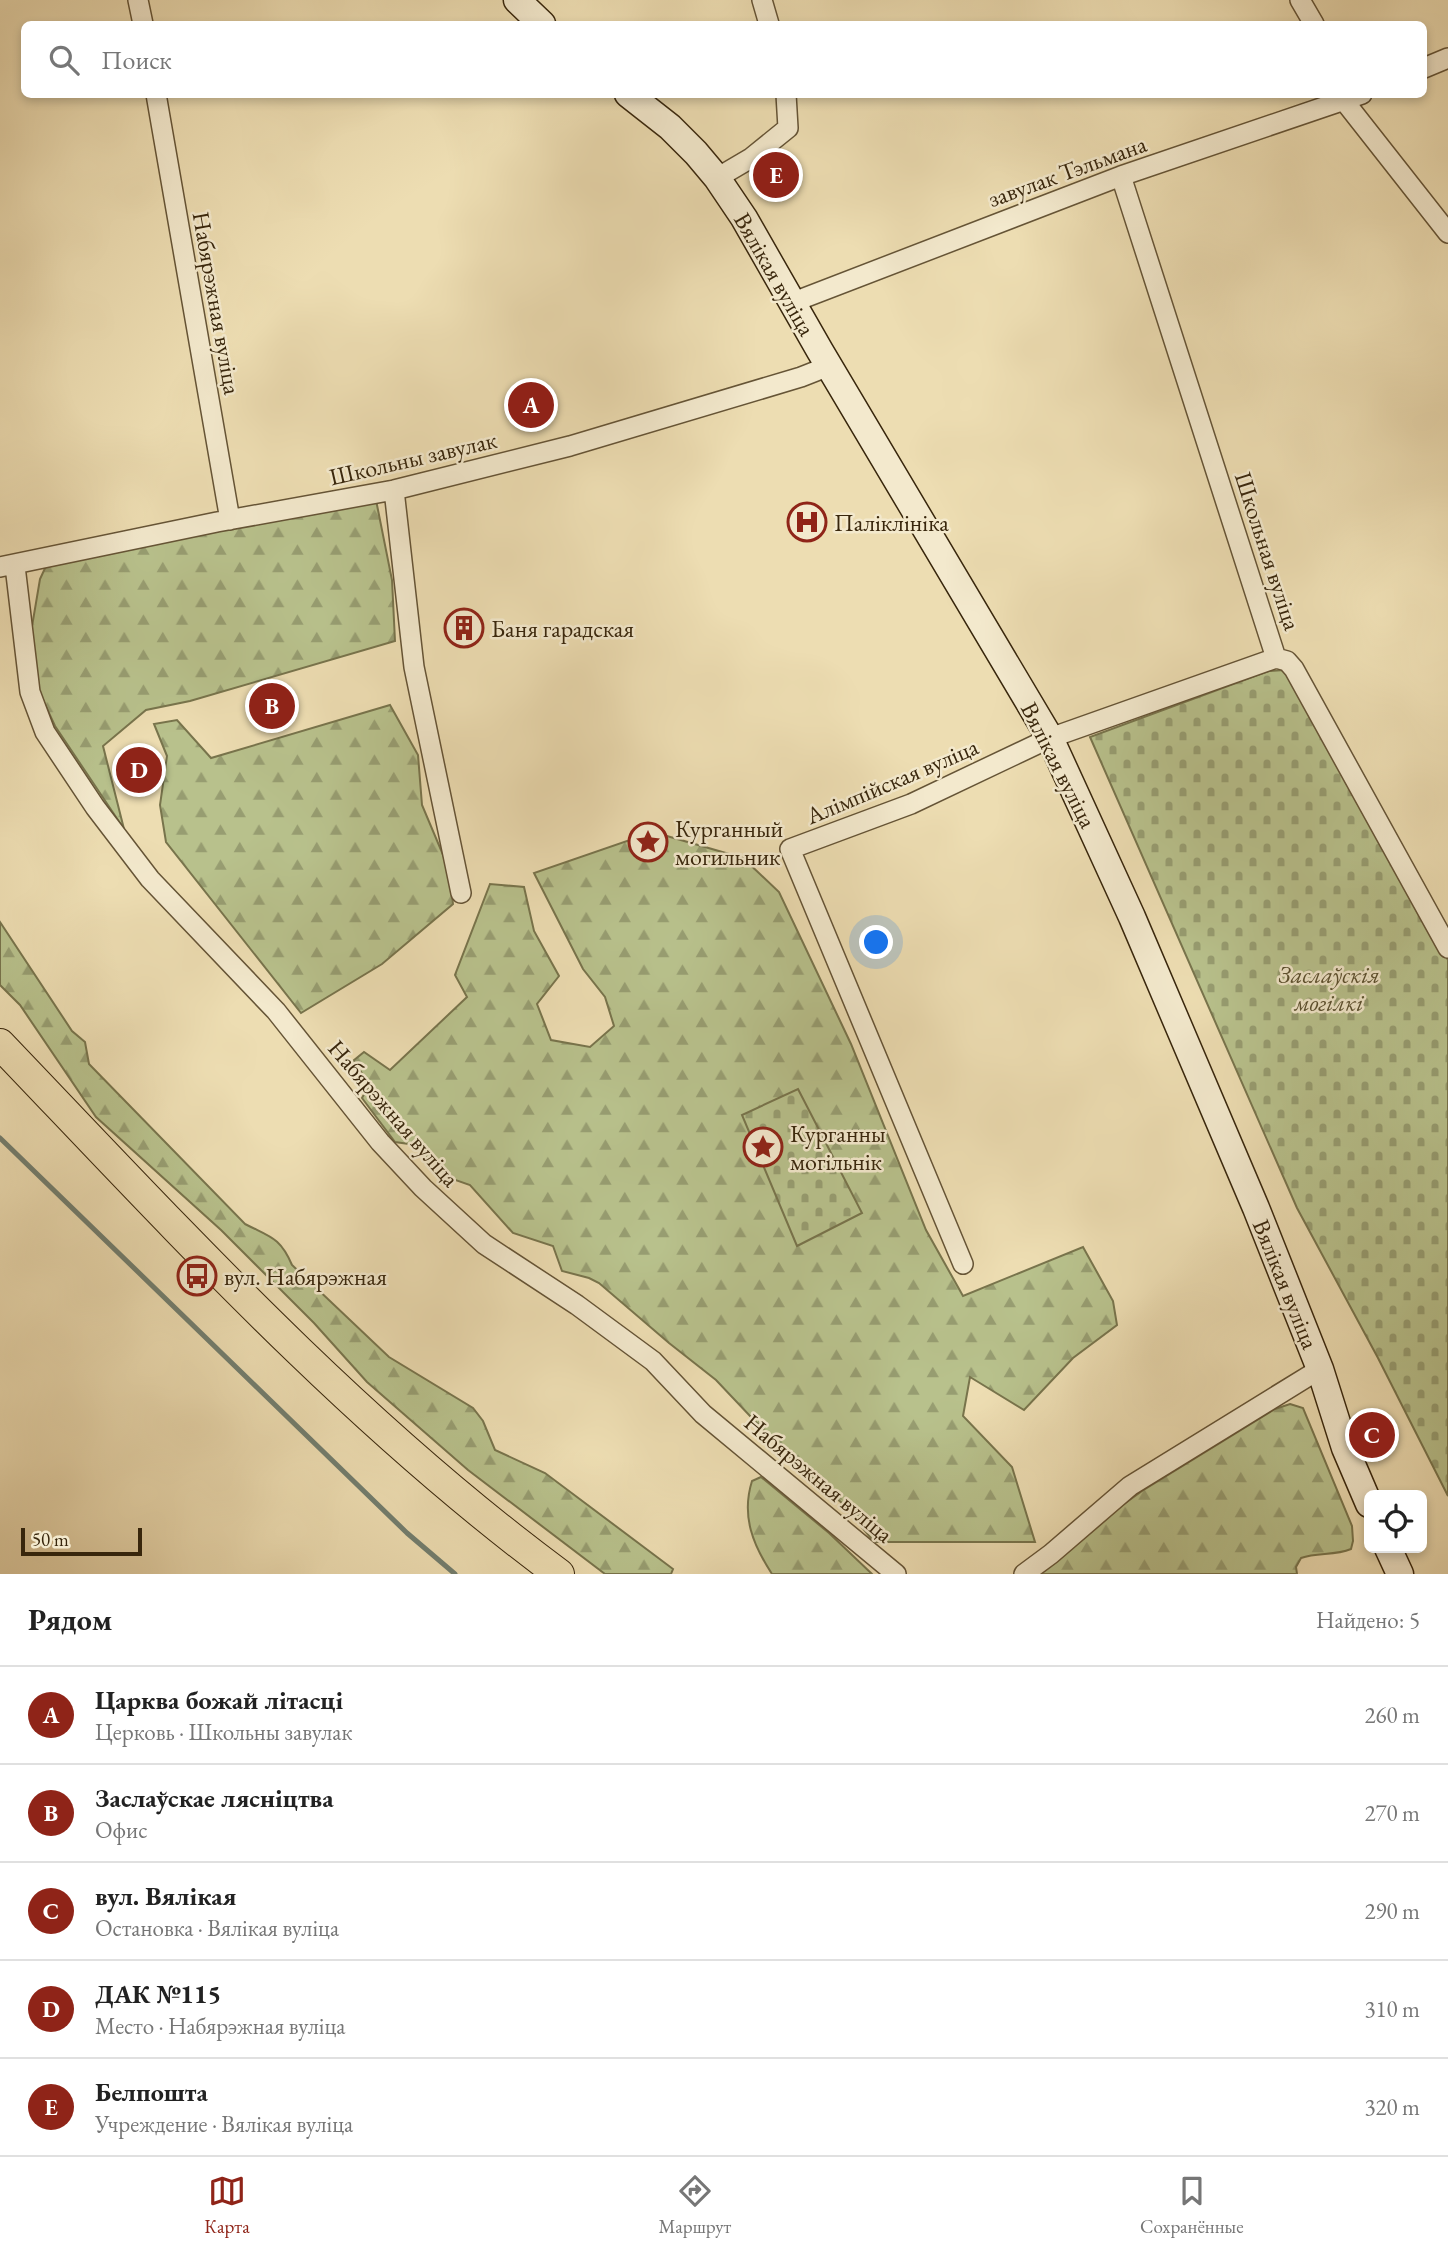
<!DOCTYPE html>
<html lang="ru">
<head>
<meta charset="utf-8">
<style>
  body { margin:0; font-family:"EB Garamond",serif; background:#f6f6f6; color:#222 }
  .controls { position:absolute; right:21px; bottom:21px; display:grid; overflow:hidden; border-radius:10px; box-shadow:0 4px 10px #0003 }
  .controls button { width:63px; height:63px; display:grid; place-items:center; padding:0; border:0; border-bottom:2px solid #e0e0e0; background:#fff; color:#222; font:35px sans-serif }
  .scale { position:absolute; left:21px; bottom:18px; width:121px; box-sizing:border-box; padding-left:7px; border:4px solid #38260c; border-top:0; font-size:19px; line-height:24px; white-space:nowrap; color:#38260c; -webkit-text-stroke:5px #f3e9cd; paint-order:stroke }
  .you { position:absolute; left:877px; top:943px; width:24px; height:24px; margin:-18px; border:5px solid #fff; border-radius:50%; background:#1a73e8; box-shadow:0 0 0 10px #1a73e833 }
  .badge { display:grid; place-items:center; width:46px; height:46px; border-radius:50%; background:#8f2418; color:#fff; font-size:23px; font-weight:700 }
  .pin { position:absolute; translate:-50% -50%; border:4px solid #fff; box-shadow:0 2px 7px #0006 }
  .list { margin:0; padding:0; list-style:none }
  h2 { display:flex; justify-content:space-between; align-items:center; height:91px; margin:0; padding:0 28px; font-size:30px }
  h2 small { font-size:23px; font-weight:400; color:#767676 }
  .list li { display:grid; grid-template-columns:46px 1fr auto; gap:21px; align-items:center; box-sizing:border-box; height:98px; padding:0 28px; border-top:2px solid #e0e0e0 }
  .list b { display:block; font-size:26px; white-space:nowrap }
  .list p { margin:0; font-size:23px; white-space:nowrap; color:#767676 }
  .list em { font-size:23px; font-style:normal; color:#767676 }
  .icon { flex:none; width:38px; height:38px; fill:none; stroke:currentColor; stroke-width:2; stroke-linecap:round; stroke-linejoin:round }
  .map { position:relative; flex:none; width:1448px; height:1574px; overflow:hidden }
  .search { position:absolute; background:#fff; box-shadow:0 4px 10px #0003; left:21px; right:21px; top:21px; height:77px; display:flex; align-items:center; gap:18px; box-sizing:border-box; padding:0 24px; border-radius:10px; color:#767676; font-size:26px }
  .sheet { height:581px; background:#fff }
  nav { display:flex; justify-content:space-around; align-items:center; box-sizing:border-box; height:98px; border-top:2px solid #e0e0e0; background:#fff; font-size:19px; color:#767676 }
  nav a { display:grid; justify-items:center; gap:4px }
  nav .on { color:#8f2418 }
  .map>svg:first-child { display:block }
  .forest { fill:url(#forest-firs); stroke:#78744c; stroke-width:2 }
  .cemetery { fill:url(#cemetery-stones); stroke:#78744c; stroke-width:2 }
  .lines { fill:none; stroke-linecap:round; stroke-linejoin:round }
  .stream { stroke:#737f70; stroke-width:5 }
  .minor-casing { stroke:#655436; stroke-width:22 }
  .secondary-casing { stroke:#38260c; stroke-width:29 }
  .primary-casing { stroke:#38260c; stroke-width:32 }
  .minor { stroke:#f3e9cd; stroke-width:19 }
  .secondary { stroke:#f3e9cd; stroke-width:26 }
  .primary { stroke:#edddb2; stroke-width:30 }
  .labels { text-anchor:middle; dominant-baseline:central; stroke-width:5; stroke-linejoin:round; paint-order:stroke }
  .street-label { font-size:24px; fill:#38260c; stroke:#f3e9cd }
  .poi-label { font-size:24px; fill:#38260c; stroke:#f3e9cd; text-anchor:start }
  .park-label { font-size:24px; font-style:italic; fill:#584d2c; stroke:#f3e9cd }
</style>
</head>
<body>
<div class="map">
<svg width="1448" height="1574" viewBox="0 0 1448 1574">
  <defs>
    <pattern id="forest-firs" width="22" height="20" patternUnits="userSpaceOnUse" patternTransform="scale(1.75)"><rect width="22" height="20" fill="#b8c18c"/><path d="M5 1l3.5 6h-7zM16 11l3.5 6h-7z" fill="#979d71"/></pattern>
    <pattern id="cemetery-stones" width="16" height="16" patternUnits="userSpaceOnUse" patternTransform="scale(1.75)"><rect width="16" height="16" fill="#b8c18c"/><path d="M2 7V4a2 2 0 0 1 4 0v3zM10 15v-3a2 2 0 0 1 4 0v3z" fill="#979d71"/></pattern>
  </defs>
  <rect width="100%" height="100%" fill="#edddb2"/>
  <filter id="stains"><feTurbulence type="fractalNoise" baseFrequency=".00286" numOctaves="4"/><feColorMatrix values="0 0 0 0 .2 0 0 0 0 .09 0 0 0 0 .02 0 0 0 .5 -.17"/></filter>
  <radialGradient id="worn" r=".72"><stop offset=".6" stop-color="#630" stop-opacity="0"/><stop offset="1" stop-color="#630" stop-opacity=".3"/></radialGradient>
  <path class="forest" d="M376 500 392 580 395 641 190 701 146 710 103 746 124 829 55 726 28 668V650L40 579 47 564Z
    M390 705 418 755 422 805 449 869 453 904 382 964 301 1013 166 842 160 805 167 756 154 724 177 720 211 758Z
    M653 832 743 858 779 892 851 1044 926 1230 963 1296 1083 1247 1113 1301 1117 1325 1073 1358 1024 1410 970 1377 963 1416 1012 1467 1035 1542H874L843 1504 785 1453 716 1380 669 1343 599 1283 589 1278 562 1271 553 1246 513 1233 470 1185 441 1175 416 1145 395 1142 362 1098 370 1084 353 1061 364 1052 390 1070 467 997 455 975 490 884 524 887 534 931 559 976 537 1004 551 1040 590 1047 614 1026 605 997 583 969 534 873Z
    M0 922 72 1031 85 1042 89 1064 245 1224C270 1237 280 1237 292 1265L389 1357 473 1408 483 1421 495 1450 545 1473 673 1569 671 1574H605L468 1470 367 1382 314 1323 221 1230 96 1117 20 1005 0 985Z
    M1290 1404 1303 1408 1352 1526 1353 1541 1351 1549C1334 1556 1318 1552 1301 1558L1296 1567 1297 1574H1027L1142 1491 1275 1409Z
    M761 1477 829 1533 872 1574H772C753 1545 741 1516 752 1481Z"/>
  <path class="cemetery" d="M1284 670 1293 678 1448 960V1496L1378 1358 1297 1208 1090 737 1255 676 1269 671Z
    M798 1089 862 1213 797 1246 742 1115Z"/>
  <g class="lines">
    <path class="stream" d="M0 1138 407 1533 455 1574"/>
    <defs>
      <path id="minor" d="M138 0 143 24
        M762 0 769 24
        M1300 0 1314 24
        M1424 68 1448 58
        M156 94 230 520
        M1344 94 1345 102 1448 233
        M1121 176 1276 658 1287 661 1294 669 1448 948
        M717 178 751 158 788 128 786 94
        M793 305 804 298 1121 176 1362 94
        M394 490 414 667 461 893
        M15 566 30 692 45 732 95 807 150 879 276 1011 380 1142 423 1188 484 1244 577 1305 653 1361 703 1414 896 1574
        M0 567 217 522 394 490 570 446 801 377 829 366
        M963 1264 790 849 911 804 1050 738 1276 658
        M1024 1574 1051 1554 1130 1486 1320 1369"/>
      <path id="secondary" d="M517 0 542 24
        M628 94 670 127 696 153 717 178 744 218 820 351 1050 738 1132 917 1256 1208 1320 1369 1345 1448 1369 1504
        M1388 1548 1400 1574"/>
      <path id="primary" d="M0 1044C177 1229 352 1421 559 1574"/>
    </defs>
    <use href="#minor" class="minor-casing"/>
    <use href="#secondary" class="secondary-casing"/>
    <use href="#primary" class="primary-casing"/>
    <use href="#minor" class="minor"/>
    <use href="#secondary" class="secondary"/>
    <use href="#primary" class="primary"/>
  </g>
  <defs>
    <symbol id="hospital-ring" viewBox="-11 -11 22 22"><circle r="9.5" fill="#f3e9cd" stroke="#8f2418" stroke-width="1.5"/><path d="M-5-5h3v3.5h4V-5h3V5h-3V1.5h-4V5h-3Z" fill="#8f2418"/></symbol>
    <symbol id="building-ring" viewBox="-11 -11 22 22"><circle r="9.5" fill="#f3e9cd" stroke="#8f2418" stroke-width="1.5"/><path d="M-4-6H4V6H1V3H-1V6H-4ZM-2.5-4.3h1.7v1.8h-1.7ZM.8-4.3h1.7v1.8H.8ZM-2.5-1h1.7V.8h-1.7ZM.8-1h1.7V.8H.8Z" fill="#8f2418"/></symbol>
    <symbol id="sight-ring" viewBox="-11 -11 22 22"><circle r="9.5" fill="#f3e9cd" stroke="#8f2418" stroke-width="1.5"/><path d="M0-6L1.8-2.2L6-1.7L2.9 1.2L3.7 5.4L0 3.3L-3.7 5.4L-2.9 1.2L-6-1.7L-1.8-2.2Z" fill="#8f2418"/></symbol>
    <symbol id="bus-ring" viewBox="-11 -11 22 22"><circle r="9.5" fill="#f3e9cd" stroke="#8f2418" stroke-width="1.5"/><path d="M-5-6H5V4H4V6H2V4H-2V6H-4V4H-5ZM-3.5-4V0h7V-4ZM-3.5 1.2v1.5H-2V1.2ZM2 1.2v1.5H3.5V1.2Z" fill="#8f2418"/></symbol>
  </defs>
  <g fill-rule="evenodd">
    <use href="#hospital-ring" x="785" y="500" width="44" height="44"/>
    <use href="#building-ring" x="442" y="606" width="44" height="44"/>
    <use href="#sight-ring" x="626" y="820" width="44" height="44"/>
    <use href="#sight-ring" x="741" y="1125" width="44" height="44"/>
    <use href="#bus-ring" x="175" y="1254" width="44" height="44"/>
  </g>
  <g class="labels">
    <g class="street-label">
      <text transform="translate(1067 171) rotate(-20)">завулак Тэльмана</text>
      <text transform="translate(775 274) rotate(60)">Вялікая вуліца</text>
      <text transform="translate(217 303) rotate(80)">Набярэжная вуліца</text>
      <text transform="translate(413 458) rotate(-13)">Школьны завулак</text>
      <text transform="translate(1268 551) rotate(72)">Школьная вуліца</text>
      <text transform="translate(1059 765) rotate(63)">Вялікая вуліца</text>
      <text transform="translate(892 781) rotate(-23)">Алімпійская вуліца</text>
      <text transform="translate(394 1113) rotate(49)">Набярэжная вуліца</text>
      <text transform="translate(1286 1284) rotate(68)">Вялікая вуліца</text>
      <text transform="translate(819 1478) rotate(40)">Набярэжная вуліца</text>
    </g>
    <g class="poi-label">
      <text x="834" y="522">Паліклініка</text>
      <text x="491" y="628">Баня гарадская</text>
      <text x="675" y="828">Курганный<tspan x="675" dy="28">могильник</tspan></text>
      <text x="790" y="1133">Курганны<tspan x="790" dy="28">могільнік</tspan></text>
      <text x="224" y="1276">вул. Набярэжная</text>
    </g>
    <g class="park-label">
      <text x="1329" y="974">Заслаўскія<tspan x="1329" dy="28">могілкі</tspan></text>
    </g>
  </g>
  <rect width="100%" height="100%" filter="url(#stains)"/>
  <rect width="100%" height="100%" fill="url(#worn)"/>
</svg>
<div class="controls">
<button><svg class="icon" aria-label="locate" viewBox="0 0 24 24"><circle cx="12" cy="12" r="6"/><path d="M12 2v4M12 18v4M2 12h4M18 12h4"/></svg></button>
</div>
<div class="scale">50 m</div>
<div class="you"></div>
<div class="pin badge" style="left:531px;top:405px">A</div>
<div class="pin badge" style="left:272px;top:706px">B</div>
<div class="pin badge" style="left:1372px;top:1435px">C</div>
<div class="pin badge" style="left:139px;top:770px">D</div>
<div class="pin badge" style="left:776px;top:175px">E</div>
<div class="search"><svg class="icon" aria-label="search" viewBox="0 0 24 24"><circle cx="10" cy="10" r="6"/><path d="M15 15l6 6"/></svg>Поиск</div>
</div>
<section class="sheet">
<h2>Рядом<small>Найдено: 5</small></h2>
<ul class="list">
<li><span class="badge">A</span><div><b>Царква божай літасці</b><p>Церковь · Школьны завулак</p></div><em>260 m</em></li>
<li><span class="badge">B</span><div><b>Заслаўскае лясніцтва</b><p>Офис</p></div><em>270 m</em></li>
<li><span class="badge">C</span><div><b>вул. Вялікая</b><p>Остановка · Вялікая вуліца</p></div><em>290 m</em></li>
<li><span class="badge">D</span><div><b>ДАК №115</b><p>Место · Набярэжная вуліца</p></div><em>310 m</em></li>
<li><span class="badge">E</span><div><b>Белпошта</b><p>Учреждение · Вялікая вуліца</p></div><em>320 m</em></li>
</ul>
</section>
<nav>
<a class="on"><svg class="icon" aria-label="map" viewBox="0 0 24 24"><path d="M3 6l6-2 6 2 6-2v14l-6 2-6-2-6 2zM9 4v14M15 6v14"/></svg>Карта</a>
<a><svg class="icon" aria-label="directions" viewBox="0 0 24 24"><path d="M12 3l9 9-9 9-9-9zM9 14v-3h6M13 9l2 2-2 2"/></svg>Маршрут</a>
<a><svg class="icon" aria-label="saved" viewBox="0 0 24 24"><path d="M7 4h10v16l-5-4-5 4z"/></svg>Сохранённые</a>
</nav>
</body>
</html>
